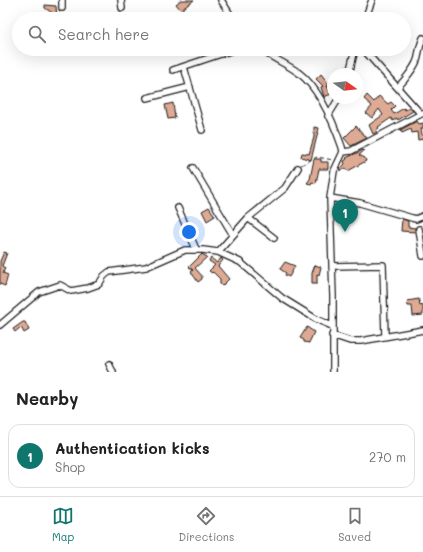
<!DOCTYPE html>
<html lang="en">
<head>
<meta charset="utf-8">
<style>
  body { margin:0; font-family:Mali,sans-serif; background:#f6f6f6; color:#202124 }
  .compass { position:absolute; left:327px; top:68px; width:36px; height:36px; border-radius:50%; background:#fff; box-shadow:0 4px 16px #0002; rotate:104deg }
  .you { position:absolute; left:189px; top:232px; width:14px; height:14px; margin:-10px; border:3px solid #fff; border-radius:50%; background:#1a73e8; box-shadow:0 0 0 6px #1a73e833 }
  .badge { display:grid; place-items:center; width:26px; height:26px; border-radius:50%; background:#0f766e; color:#fff; font-size:13px; font-weight:700 }
  .pin { position:absolute; translate:-50% -33px; filter:drop-shadow(0 1px 2px #0008) }
  .pin::after { content:''; position:absolute; top:21px; width:14px; height:12px; background:inherit; clip-path:polygon(0 0,100% 0,50% 100%) }
  .list { margin:0; padding:0; list-style:none }
  h2 { display:flex; justify-content:space-between; align-items:center; height:52px; margin:0; padding:0 16px; font-size:17px }
  h2 small { font-size:13px; font-weight:400; color:#757577 }
  .list li { display:grid; grid-template-columns:26px 1fr auto; gap:12px; align-items:center; box-sizing:border-box; height:64px; margin:0 8px 8px; padding:0 8px; border:1px solid #e0e0e0; border-radius:12px }
  .list b { display:block; font-size:15px; white-space:nowrap }
  .list p { margin:0; font-size:13px; white-space:nowrap; color:#757577 }
  .list em { font-size:13px; font-style:normal; color:#757577 }
  .icon { flex:none; width:22px; height:22px; fill:none; stroke:currentColor; stroke-width:2; stroke-linecap:round; stroke-linejoin:round }
  .map { position:relative; flex:none; width:423px; height:372px; overflow:hidden }
  .search { position:absolute; background:#fff; box-shadow:0 4px 16px #0002; left:12px; right:12px; top:12px; height:44px; display:flex; align-items:center; gap:10px; box-sizing:border-box; padding:0 14px; border-radius:22px; color:#757577; font-size:15px }
  .sheet { height:124px; background:#fff }
  nav { display:flex; justify-content:space-around; align-items:center; box-sizing:border-box; height:56px; border-top:1px solid #e0e0e0; background:#fff; font-size:11px; color:#757577 }
  nav a { display:grid; justify-items:center; gap:2px }
  nav .on { color:#0f766e }
  .map>svg:first-child { display:block }
  .building { fill:#dfaa93; stroke:#1c1c1c }
  .lines { fill:none; stroke-linecap:round; stroke-linejoin:round }
  .minor-casing { stroke:#1c1c1c; stroke-width:8 }
  .path { stroke:#1c1c1c; stroke-width:1; stroke-dasharray:4 3; stroke-linecap:butt }
  .minor { stroke:#fff; stroke-width:5.5 }
</style>
</head>
<body>
<div class="map">
<svg width="423" height="372" viewBox="0 0 423 372">
  <rect width="100%" height="100%" fill="#fff"/>
  <filter id="ink" filterUnits="userSpaceOnUse"><feTurbulence type="fractalNoise" baseFrequency=".025" numOctaves="2"/><feDisplacementMap in="SourceGraphic" scale="8" xChannelSelector="R" yChannelSelector="G"/><feConvolveMatrix kernelMatrix="1 2 1 2 8 2 1 2 1" color-interpolation-filters="sRGB"/></filter>
  <g filter="url(#ink)">
    <path class="building" d="M181 0H194L181 10 176 4Z
      M45 5 56 6 57 19H51V12L45 8Z
      M321 74 328 83 329 85 327 86 331 94 324 97 321 87 323 86 316 79Z
      M367 95 374 102 379 96 388 104 391 102 395 106 391 110 394 114 404 108 405 110 410 108 413 111 398 120 397 118 393 121 391 118 378 127 379 128 376 130 377 132 373 134 369 125 383 115 379 109 372 118 366 113 372 106 364 99Z
      M173 103 175 118 168 119 165 105Z
      M417 121 419 124 423 123V128L421 129 423 139 418 140 417 132 412 133 411 129 402 133 400 130Z
      M356 126 367 138 351 146 344 138Z
      M314 127 319 128 311 160 301 157 302 153 309 154 314 137Z
      M363 150 364 151 359 155 365 158 366 161 348 171 346 168 341 171 340 169 345 164 344 161 347 159 346 158Z
      M314 159H321V162H328V169H319L316 183 312 182 311 184 307 183 310 179Z
      M209 207 215 216 207 221 202 211Z
      M402 219 408 221V227L415 228V232L401 231Z
      M4 252 7 253 2 266 5 268 3 273 8 275 5 286 0 284V261Z
      M202 254 207 257 195 268 202 276V279L198 282 191 272 193 270 189 267Z
      M211 258 217 263 221 258 223 260 218 266 229 279 222 286 220 284V279L213 272 212 273 209 271 215 265 209 261Z
      M285 262 295 266 289 277 285 275 286 273 280 269Z
      M315 265 321 267 319 275 317 274V284H312V273Z
      M419 299 420 306 423 305V315L413 316 412 306H408L407 301Z
      M23 322H25L29 330 24 333 21 327 15 332 13 329Z
      M307 327 314 332 309 343 304 342V340L300 338Z"/>
    <g class="lines">
      <defs>
        <path id="minor" d="M121 0 122 8
          M221 0 233 19
          M62 8V0
          M365 19 372 0
          M260 49C272 58 287 64 299 73 319 88 334 124 342 147L343 152 334 171 330 198 333 296V372
          M363 49 420 113
          M184 67 202 130
          M173 70 236 49
          M349 74 355 49
          M398 87C404 81 417 65 418 57 419 50 420 45 423 38
          M147 98 190 87
          M328 116 339 98
          M343 152 351 151 423 113
          M193 168 233 235
          M330 198 360 203 412 218 416 219 423 216
          M178 208 196 249
          M248 218 274 238
          M419 229 423 256
          M218 252 248 218 285 188 298 168
          M333 266 383 265 385 336
          M0 325 39 292 60 285 71 291 88 288 99 284 104 276 109 272 146 267 185 250H203L218 252 240 262 282 298 316 319 332 326
          M332 335 350 341H361L423 330
          M109 364 113 372"/>
      </defs>
      <use href="#minor" class="minor-casing"/>
      <path class="path" d="M301 165 317 157 333 160"/>
      <use href="#minor" class="minor"/>
    </g>
  </g>
</svg>
<svg class="compass" viewBox="-18 -18 36 36"><path d="M0-13l5 13h-10z" fill="#e53935"/><path d="M0 13l5-13h-10z" fill="#757577"/></svg>
<div class="you"></div>
<div class="pin badge" style="left:345px;top:232px">1</div>
<div class="search"><svg class="icon" aria-label="search" viewBox="0 0 24 24"><circle cx="10" cy="10" r="6"/><path d="M15 15l6 6"/></svg>Search here</div>
</div>
<section class="sheet">
<h2>Nearby<small></small></h2>
<ul class="list">
<li><span class="badge">1</span><div><b>Authentication kicks</b><p>Shop</p></div><em>270 m</em></li>
</ul>
</section>
<nav>
<a class="on"><svg class="icon" aria-label="map" viewBox="0 0 24 24"><path d="M3 6l6-2 6 2 6-2v14l-6 2-6-2-6 2zM9 4v14M15 6v14"/></svg>Map</a>
<a><svg class="icon" aria-label="directions" viewBox="0 0 24 24"><path d="M12 3l9 9-9 9-9-9zM9 14v-3h6M13 9l2 2-2 2"/></svg>Directions</a>
<a><svg class="icon" aria-label="saved" viewBox="0 0 24 24"><path d="M7 4h10v16l-5-4-5 4z"/></svg>Saved</a>
</nav>
</body>
</html>
